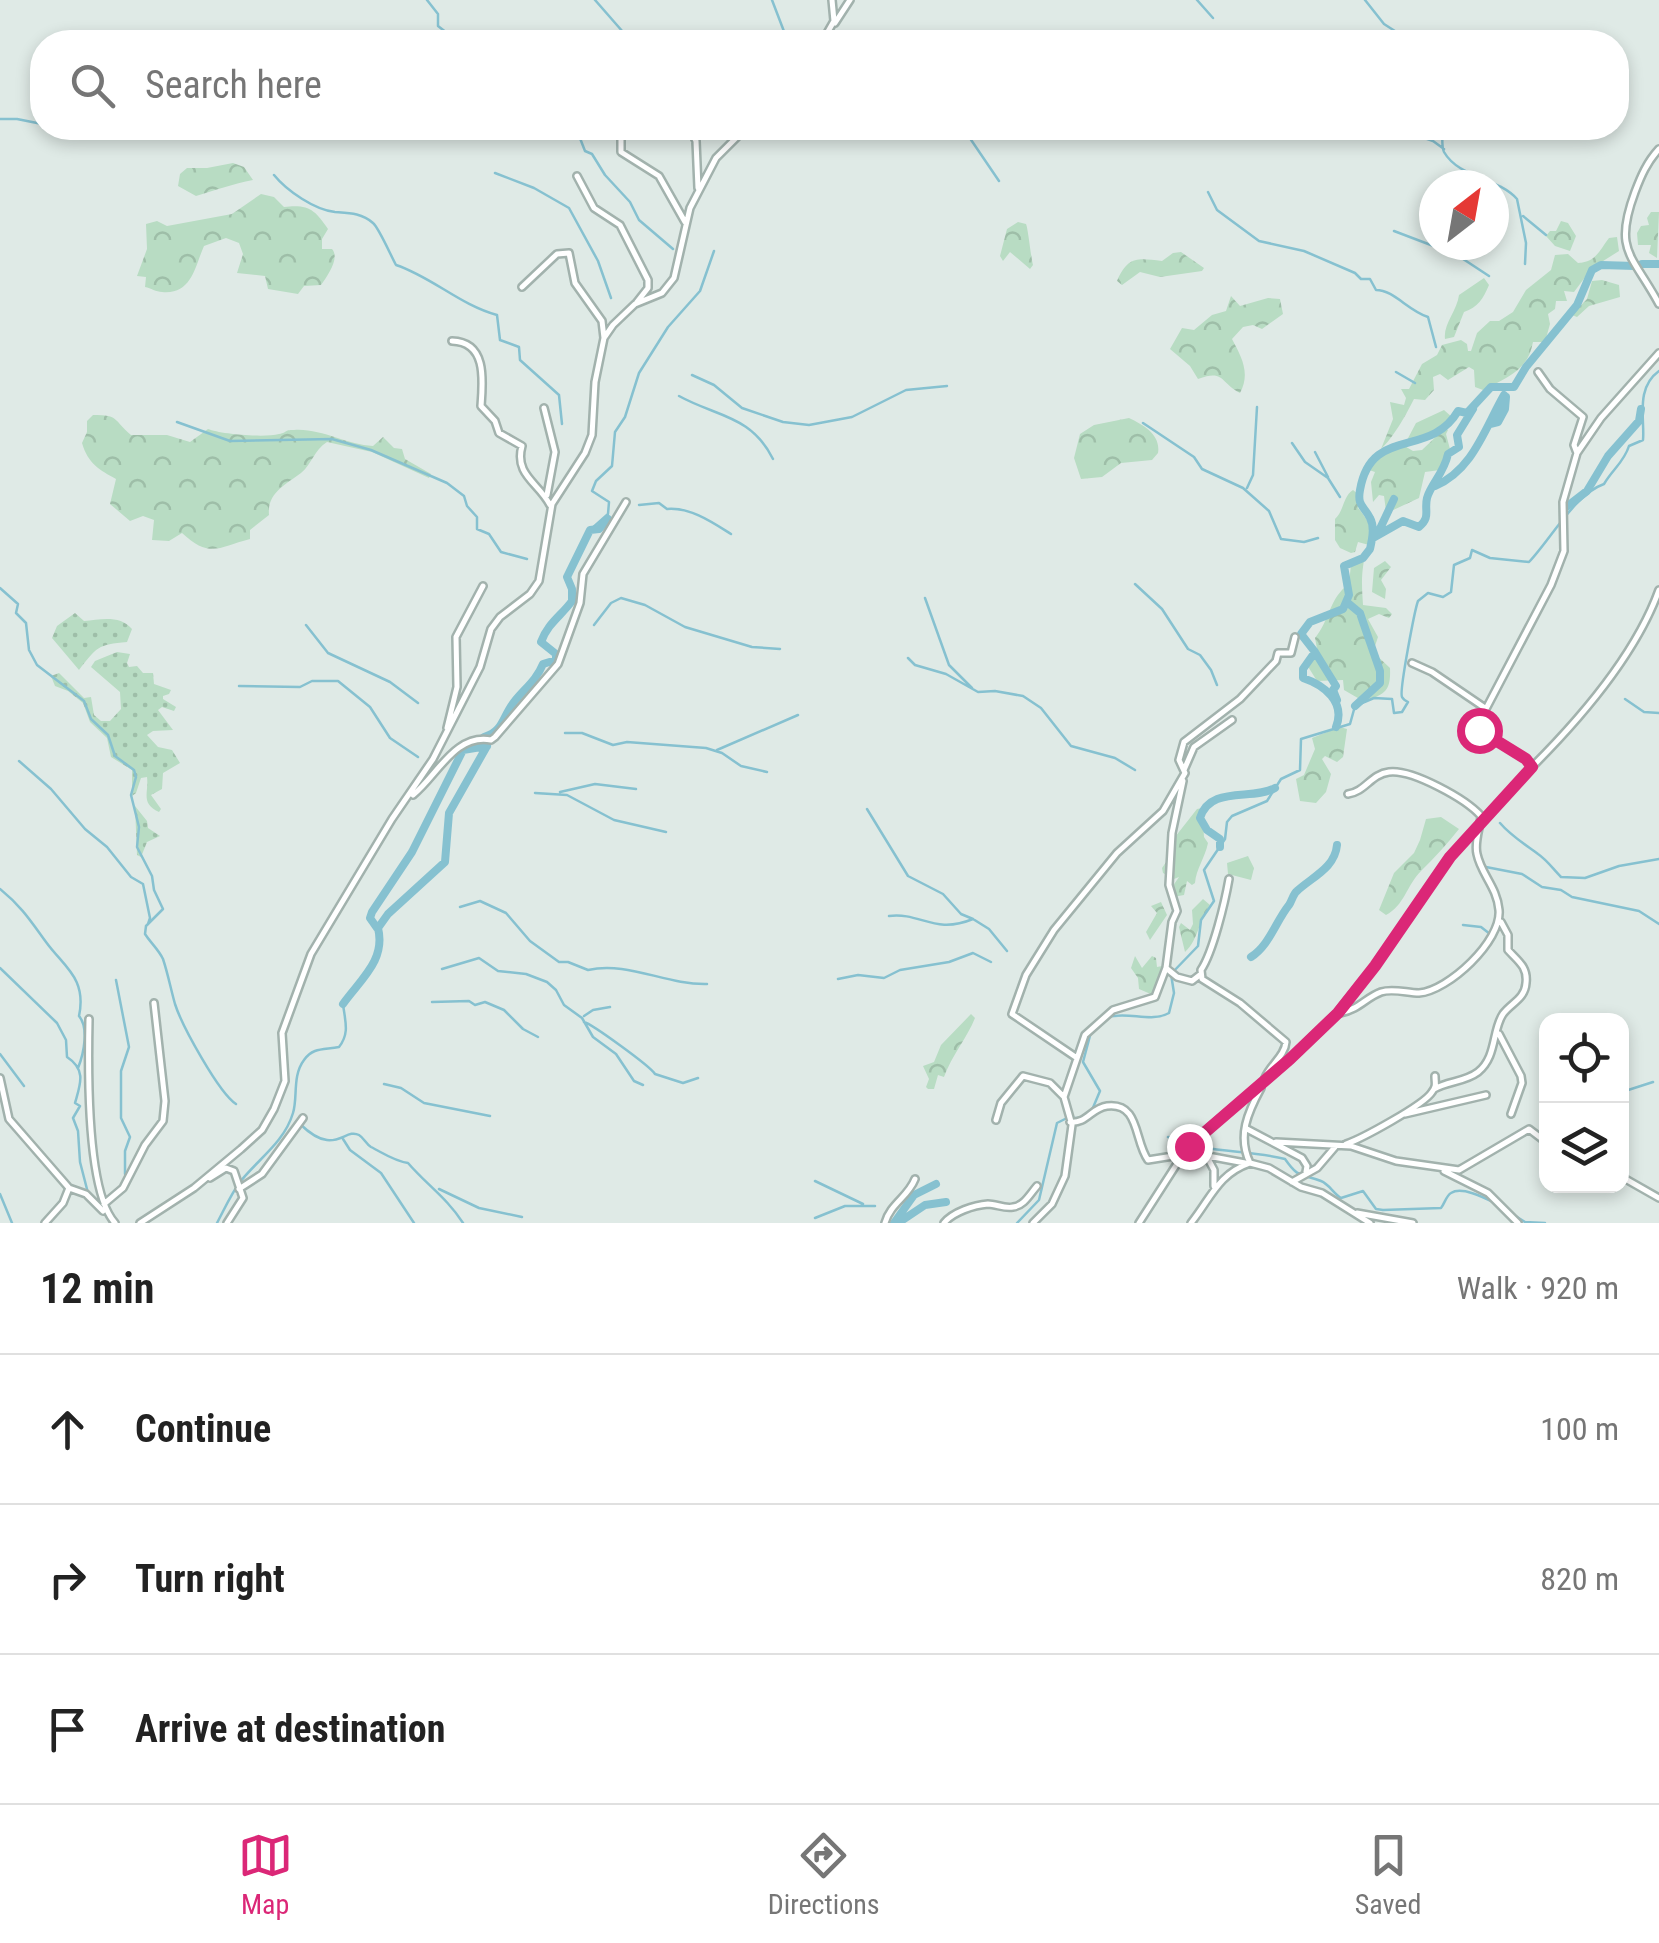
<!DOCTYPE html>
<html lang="en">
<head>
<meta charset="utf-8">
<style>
  body { margin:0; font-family:"Roboto Condensed",sans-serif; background:#f6f6f6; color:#222 }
  .controls { position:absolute; right:30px; bottom:30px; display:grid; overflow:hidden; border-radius:20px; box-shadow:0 5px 15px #0003 }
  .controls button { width:90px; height:90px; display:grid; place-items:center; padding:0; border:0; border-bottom:2px solid #e0e0e0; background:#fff; color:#222; font:50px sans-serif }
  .compass { position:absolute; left:1419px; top:170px; width:90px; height:90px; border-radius:50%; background:#fff; box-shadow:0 5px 15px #0003; rotate:31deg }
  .stop { position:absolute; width:30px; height:30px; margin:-22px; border:8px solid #db2777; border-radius:50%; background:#fff }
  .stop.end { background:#db2777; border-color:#fff; box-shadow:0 2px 10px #0008 }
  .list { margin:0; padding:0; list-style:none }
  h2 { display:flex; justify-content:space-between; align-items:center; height:130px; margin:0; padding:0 40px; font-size:42px }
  h2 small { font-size:32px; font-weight:400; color:#767676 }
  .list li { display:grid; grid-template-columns:65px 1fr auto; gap:30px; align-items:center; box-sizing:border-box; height:150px; padding:0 40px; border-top:2px solid #e0e0e0 }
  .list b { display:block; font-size:38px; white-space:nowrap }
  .list em { font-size:32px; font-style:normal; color:#767676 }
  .icon { flex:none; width:55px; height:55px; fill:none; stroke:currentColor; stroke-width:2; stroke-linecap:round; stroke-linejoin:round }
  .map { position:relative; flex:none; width:1659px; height:1223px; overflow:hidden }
  .search { position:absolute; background:#fff; box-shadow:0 5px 15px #0003; left:30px; right:30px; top:30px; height:110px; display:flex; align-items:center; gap:25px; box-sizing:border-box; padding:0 35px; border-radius:40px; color:#767676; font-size:38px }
  .sheet { height:580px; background:#fff }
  nav { display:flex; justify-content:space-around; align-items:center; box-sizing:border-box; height:140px; border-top:2px solid #e0e0e0; background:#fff; font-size:28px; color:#767676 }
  nav a { display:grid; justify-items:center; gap:5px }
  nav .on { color:#db2777 }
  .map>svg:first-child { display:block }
  .grass { fill:url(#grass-dots) }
  .forest { fill:url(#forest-crowns) }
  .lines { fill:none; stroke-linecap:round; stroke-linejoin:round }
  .stream { stroke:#86c1d0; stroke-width:2.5 }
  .river { stroke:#86c1d0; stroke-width:8 }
  .street-casing { stroke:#a2b2ad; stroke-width:10 }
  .street { stroke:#fff; stroke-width:5 }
  .route { stroke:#db2777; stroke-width:12 }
</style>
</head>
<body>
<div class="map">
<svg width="1659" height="1223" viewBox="0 0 1659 1223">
  <defs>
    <pattern id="grass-dots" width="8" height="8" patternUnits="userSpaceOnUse" patternTransform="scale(2.5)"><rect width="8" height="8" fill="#b8dcc3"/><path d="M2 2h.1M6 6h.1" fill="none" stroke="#9ebea8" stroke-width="1.8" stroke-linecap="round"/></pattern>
    <pattern id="forest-crowns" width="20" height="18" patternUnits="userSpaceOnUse" patternTransform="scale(2.5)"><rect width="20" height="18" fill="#b8dcc3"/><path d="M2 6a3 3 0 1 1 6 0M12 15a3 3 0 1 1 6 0" fill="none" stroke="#9ebea8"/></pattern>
  </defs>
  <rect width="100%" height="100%" fill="#dfeae6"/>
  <path class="grass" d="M75 613 84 621C101 619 121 615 132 629L127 642C98 644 96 648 79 670L52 638 57 626Z
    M117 652 130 654 127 663 129 667 137 666 143 673H153L154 684 171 690 169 694 163 696V699L176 707 174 711 162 707 158 710 173 730 153 731 147 735 158 747 172 750 180 763 163 773 162 789 151 795 161 809 159 812C140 803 149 793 147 777L141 778 136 793 132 796V770L111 757 107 738 90 722 83 703 68 691 55 686 51 676 59 673 84 698 91 697 94 715 101 721H110L121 709 120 692 91 667 95 661Z
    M135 806 147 821 148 828 160 836 147 842 141 857 137 855Z"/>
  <path class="forest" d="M344 30 360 35 363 31 366 34 370 32 375 38 398 42H327V32L334 35Z
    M233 163 244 167 253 180C233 184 216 190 196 196L178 186 180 174 187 168H207Z
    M261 194 274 197 284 207C309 204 315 210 328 229L322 239V249H332C340 258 328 275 321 285L304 286 298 294 268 289 265 276 237 273 243 254 239 243 226 238 204 246C195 266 192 295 162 292 156 292 151 288 145 287L146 277 137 276 147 249 146 224 157 221 167 226 232 214Z
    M1651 212H1659L1657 258 1649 253 1651 245H1638L1637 233 1641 226 1649 225 1647 218Z
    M1561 221 1568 223 1576 236 1570 251 1555 246 1546 236 1550 231H1556Z
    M1018 222 1026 224C1028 228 1031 257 1033 265L1030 269 1010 252 1003 261 1000 256 1007 229Z
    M1617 237 1619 251 1592 268 1574 292 1564 291 1567 301H1556L1555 309 1548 314 1550 324 1545 342H1533C1528 371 1506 378 1483 390L1475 387 1474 370 1469 367 1448 380 1440 374 1433 377 1434 390 1425 400 1414 399C1406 415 1393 438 1381 449L1393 419 1390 402 1404 405 1406 398 1401 389H1409L1422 364 1437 355 1442 345 1461 340 1467 344 1468 351H1471L1477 333 1490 321H1499L1513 312 1526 290 1551 270 1555 255 1568 254 1578 263C1596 262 1599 251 1609 238Z
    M1181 252 1204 268 1202 271 1160 277 1140 272 1122 285 1117 281C1128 256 1137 258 1162 261L1173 253Z
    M1484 278 1489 285C1483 299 1478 307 1464 312L1454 337 1445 339C1443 324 1457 311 1459 295Z
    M1602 280 1619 285 1620 297 1589 306 1577 317 1572 315 1587 299 1592 281Z
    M1231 296 1240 306 1268 298 1280 299 1283 314 1262 329 1253 325 1243 327 1232 339C1241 356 1251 373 1240 393 1220 383 1225 369 1198 379L1190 366 1170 349 1182 328 1194 330 1212 315 1226 311Z
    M1444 410 1453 418 1441 429 1422 439 1415 437 1406 442 1416 423Z
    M93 415C120 415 113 420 131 435H167L190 442 208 429C220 434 264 438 279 434 289 432 283 430 294 430 321 428 347 445 373 446L383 437 394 448 402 449 405 459 431 474 429 478 372 452 327 442C314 450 312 464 301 473 285 485 267 493 269 515L250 530V539C219 547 210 559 182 533L169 541 152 540 154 520 143 516 130 521 110 504 116 479C100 470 88 464 82 443L87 432V421Z
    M1129 418C1144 425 1161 435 1158 453L1152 460 1121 463 1102 477 1081 479 1074 458 1080 434 1094 425Z
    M1445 428 1448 430 1446 434 1451 453 1440 470 1425 472 1419 498 1389 512 1386 511 1384 496 1379 495 1373 502 1371 482 1375 472 1369 470 1380 455 1403 445 1413 451 1422 450Z
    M1353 490 1358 494V508C1368 520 1374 529 1369 545L1358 542 1355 552 1351 553 1340 548 1335 540V519C1344 511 1343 496 1353 490Z
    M1361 557 1364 560C1361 579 1362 587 1363 605L1386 608 1392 614 1389 618 1379 614 1368 619 1378 637 1373 652 1390 668C1391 691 1385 695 1363 701L1344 690 1343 680 1317 681 1307 665 1318 654 1315 638C1330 620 1329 598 1349 584L1351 564Z
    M1385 561 1391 567 1381 580 1386 589 1385 599 1372 592 1374 568Z
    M1340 727 1347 729 1343 757 1337 762 1325 756 1322 759 1331 774 1326 792 1316 803 1300 801 1296 779 1304 775 1315 749 1312 738Z
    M1202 808 1204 837 1208 843C1205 858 1196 869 1195 883L1192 885 1187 881 1184 895 1173 897 1170 890 1179 877 1174 879 1163 873 1162 868 1169 858 1175 837 1197 809Z
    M1441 817 1459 829C1447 844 1435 857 1421 871 1407 885 1404 906 1386 915L1379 910 1394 873 1414 853 1420 840 1426 819Z
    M1248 856 1254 868 1251 880 1228 874 1227 863Z
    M1203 899 1210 905C1198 921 1199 939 1185 952L1179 927 1181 923 1190 930 1193 924 1192 910Z
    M1161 902 1167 915 1150 940 1146 932 1157 913 1151 906Z
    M1135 956 1142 968 1152 956 1156 958 1157 967 1162 966 1164 970 1159 978 1162 981 1153 995 1139 989 1138 978 1131 968Z
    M971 1014 975 1018C967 1038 952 1055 944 1077L938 1075 934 1089H928L926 1087 929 1079 923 1066 934 1062 941 1045Z"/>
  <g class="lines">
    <path class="stream" d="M427 0 438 14V26L447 33 451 42
      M595 0 630 40
      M772 0 785 34 792 42
      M1197 0 1213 18
      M1365 0 1384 24 1412 42
      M0 119H17L42 124
      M576 128 585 151 592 154 605 175 630 202 639 220 673 249
      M963 128 999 181
      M1396 128 1433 141 1444 149
      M1442 128C1443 134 1441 146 1444 152 1459 178 1497 177 1517 199L1526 243 1525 264
      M495 173 534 188 569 208 598 261 611 298
      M274 175C287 191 315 210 335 212 349 213 362 213 373 223 379 228 391 256 396 265 432 277 460 305 497 315L500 340 519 347 520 360 559 395 562 424
      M1208 192 1217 210 1259 241 1304 251 1355 273 1361 279H1370L1376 290C1394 290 1407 310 1428 317L1436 347
      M1523 216 1546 235
      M1394 231 1457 255 1489 276
      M1396 372 1415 383
      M692 375 714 385 742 408 783 422 809 425 852 417 906 390 947 386
      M679 396C717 417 751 415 773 459
      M177 422 230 441 332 439 371 450 447 483 464 496 467 506 477 517V529L489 534 501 552 527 559
      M1143 423 1194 457 1202 469 1243 488 1269 511 1281 539 1304 542 1318 538
      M1292 443 1305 462 1328 478 1340 497
      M1315 452 1328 477
      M1247 488 1253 475 1257 407
      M639 505 659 503 667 509C690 507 712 522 731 534
      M590 530 608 514 609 502 592 491 596 481 612 466 615 432 625 417 639 373 668 327 700 291 714 251
      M1135 584 1162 609 1188 649 1200 655 1211 670 1217 685
      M0 588 18 604 16 613 26 623 29 650 37 665 84 701 91 719 108 735 115 756 134 770 136 777 131 795 139 827 137 847 152 876 154 890 163 909 146 926 145 934C150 942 159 950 163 959 168 974 171 990 175 1004 182 1026 219 1093 236 1104
      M925 598 949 665 972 688
      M306 625 328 653 390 682 418 703
      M594 625 611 603 621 598 645 605 685 627 752 647 780 649
      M908 658 915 665 946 674 978 692 995 691 1023 696 1041 708 1071 746 1115 758 1135 770
      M239 686 300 687 312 681H338L370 707 390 738 418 757
      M1625 699 1644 712 1659 713
      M565 733H582L613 745 627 742 706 748 722 753 741 766 767 772
      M717 750 798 715
      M19 761 51 789 85 829 107 847 131 877 143 884 150 918 148 924
      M560 792 595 784 636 789
      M535 793 567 795 614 820 666 832
      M867 809 908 876 943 894 961 914 973 919
      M1500 823C1511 836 1526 845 1538 854 1547 860 1553 869 1561 877L1585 878 1619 866 1659 859
      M1486 867 1522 874 1542 887 1561 890 1572 897 1639 911 1659 924
      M0 889C22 907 30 920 46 942 64 967 87 978 79 1016 89 1028 84 1053 78 1068
      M460 907 480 901 506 913 530 941 559 962H568L588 970C628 961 666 985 707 984
      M889 916C921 912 934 935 973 919L989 929 1007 951
      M1463 925 1481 927 1490 934
      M0 968 57 1023 66 1040 67 1057C87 1070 80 1085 75 1103L80 1106 73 1118 78 1131 80 1162 88 1193
      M442 969 479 958 498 971 526 974 547 982 556 990 564 1005 582 1018 593 1037 616 1054 634 1081 643 1085
      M838 979 858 975 884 978 900 970 949 962 973 953 991 962
      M116 980 129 1047 121 1071V1118L130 1137 125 1151V1174
      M432 1002 469 1001 475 1005 485 1002 504 1010 523 1029 538 1037
      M584 1016 593 1010 610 1007
      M1108 1017C1128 1011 1152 1023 1169 1013L1174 993 1171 974 1198 946 1201 920 1214 901 1204 870 1225 839 1227 822 1232 816 1267 801 1281 779 1300 770 1301 739 1350 724 1355 706 1374 698 1392 699 1394 713 1402 712 1408 702C1406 701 1403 699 1402 697 1399 691 1415 609 1418 601L1428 593 1443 597 1451 592 1454 565 1470 558 1472 550 1490 558 1529 562C1551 539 1575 494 1604 484 1613 469 1624 462 1629 446L1643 440C1645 420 1635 388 1659 371
      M584 1022C592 1024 650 1066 655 1074L683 1083 698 1078
      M1091 1032 1083 1062 1100 1091 1092 1110
      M0 1054 24 1086
      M384 1084 401 1088 424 1103 490 1116
      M1622 1092 1653 1082
      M300 1124C335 1158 344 1127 359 1135 364 1138 366 1144 371 1147 383 1153 394 1161 408 1163 427 1185 447 1198 463 1223
      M1168 1137C1206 1154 1245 1149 1285 1159 1299 1179 1300 1173 1321 1181 1329 1184 1333 1193 1341 1198L1363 1191 1376 1209 1383 1210 1441 1208C1445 1203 1446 1196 1451 1193 1462 1186 1485 1198 1495 1203
      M343 1139 350 1150 381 1173 414 1223
      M815 1181 863 1204
      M439 1189 479 1208 522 1217
      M0 1194 12 1223
      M1514 1215 1525 1222 1545 1223
      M815 1218 845 1206H875
      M217 1223C224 1210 231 1194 240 1182 258 1159 284 1143 293 1113 298 1097 292 1076 304 1060 313 1047 324 1050 339 1047 350 1033 345 1021 343 1004
      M1017 1223 1039 1200 1057 1123 1067 1118H1082"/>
    <path class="river" d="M1642 264H1659
      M1490 424 1498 422 1505 409 1506 397
      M1435 486C1473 470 1485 428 1504 395
      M1563 515 1565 508 1587 491 1608 456 1639 421 1641 409
      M1377 535 1394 499
      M1373 538 1403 521 1419 527C1431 517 1424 511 1427 498 1431 484 1444 473 1448 454L1459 447 1457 435 1473 409
      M1348 603 1360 613 1363 622 1380 671V683L1355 706
      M1315 652 1336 686 1333 690 1337 700
      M1336 727C1346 702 1324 685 1303 678V669L1315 652 1301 634 1310 622 1343 609 1349 595 1344 566 1363 558 1370 549C1372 540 1375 527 1370 518 1364 506 1357 506 1360 490 1371 425 1430 459 1458 411L1467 413 1491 387H1514L1526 367 1577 305 1592 270 1601 265 1635 266
      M1220 847V839L1207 830 1200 818C1210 785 1252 801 1275 788
      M377 928 370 918 372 912 412 852 463 750 487 746 484 737C504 731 502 717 514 702 525 688 536 681 543 664L556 660V654L541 642C548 623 561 616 572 601V589L567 577 590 530 599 529 608 519
      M1251 957C1269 946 1276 921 1289 905 1292 901 1293 894 1297 891 1312 877 1335 868 1337 845
      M343 1004C361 979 386 960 378 928L388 914 445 862 449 813 487 746
      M894 1223 914 1195 936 1184
      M898 1223 925 1205 946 1202"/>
    <defs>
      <path id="street" d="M835 23 850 0
        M822 42 834 21 832 0
        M689 128 696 141 698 188
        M621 138V152L659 176 685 222
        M1659 149C1647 162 1641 176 1635 192 1613 251 1632 254 1659 304
        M577 176 594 208 620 225 648 280V288L637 302
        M522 287 557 254 569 253 575 283 602 321 604 338
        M452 341C487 342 483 380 481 406L495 421 499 433 522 446C514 475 539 483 550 505
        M1538 372 1550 389 1583 417 1574 445 1577 453
        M544 408 555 452 547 495
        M1412 663 1432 672 1485 708
        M447 728 457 687 456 637 483 586
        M1532 767C1580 719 1636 654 1659 590
        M1184 770 1194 747 1232 720
        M1183 781 1172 833 1169 885 1177 911 1172 922 1166 968 1177 977 1192 981 1201 974
        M413 795C437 776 455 733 491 740L495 737 558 664 580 603 583 574 626 502
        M1229 879C1225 902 1213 952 1201 970L1202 979 1240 1003 1286 1042C1285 1056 1270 1065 1265 1078
        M1340 1013C1360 1009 1365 998 1381 992 1393 988 1407 993 1419 993 1448 991 1502 941 1499 910 1497 887 1481 874 1477 854 1474 842 1480 828 1481 816 1466 799 1412 769 1389 772 1371 774 1365 792 1348 794
        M89 1019C88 1064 86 1191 115 1223
        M1499 1034 1521 1076 1522 1083 1511 1114
        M1077 1058 1012 1014 1026 975 1054 930 1117 853 1163 811 1185 773 1179 760 1184 742 1240 699 1276 661 1278 653H1291L1295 637
        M0 1078 9 1119 69 1188 86 1194 103 1211
        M1434 1089C1448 1081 1465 1082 1478 1072 1497 1057 1492 1030 1503 1014 1511 1003 1525 999 1526 983 1528 967 1518 961 1508 950V935L1501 922
        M1405 1114 1486 1095
        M996 1120 1001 1103 1023 1076 1050 1083 1064 1097
        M1070 1122C1087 1124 1091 1108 1107 1106 1140 1102 1134 1141 1148 1160L1192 1153 1245 1163
        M1247 1129 1302 1158 1307 1166 1306 1172
        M1276 1142 1351 1146 1396 1161 1459 1170 1529 1129 1546 1142
        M1346 1144C1361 1139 1424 1105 1432 1092 1437 1086 1435 1083 1435 1076
        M1206 1155 1214 1170V1186
        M1250 1163 1269 1168 1301 1187 1322 1193 1370 1223
        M1444 1171 1488 1193 1518 1223
        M1622 1177 1659 1198
        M210 1178 226 1168 234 1171 243 1198 227 1223
        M1292 1182 1317 1168 1335 1147
        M239 1189 262 1174 303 1118
        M104 1204 123 1188 145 1145 163 1121 165 1101 154 1003
        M1357 1213 1413 1223
        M45 1223 63 1203 69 1188
        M140 1223 194 1188 241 1149 262 1130 274 1109 285 1081 282 1033 311 954 392 819 433 759 480 667 491 629 500 617 530 594 539 581 552 504 585 453 592 435 595 382 604 338 613 325 635 304 662 293 674 278 690 208 716 158 746 128
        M885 1223C890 1204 908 1197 915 1179
        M944 1223C953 1212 974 1205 988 1204 996 1204 1005 1209 1013 1207 1024 1206 1030 1194 1037 1186
        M1033 1223 1052 1204 1065 1176 1072 1125 1064 1097 1085 1035 1113 1010 1155 997 1166 968
        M1139 1223 1189 1145 1290 1059 1337 1013 1375 966 1450 857 1532 767 1526 759 1479 730 1478 724 1551 585 1564 551 1563 502 1577 453 1601 418 1659 353
        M1191 1223C1211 1198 1218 1174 1250 1163 1237 1136 1248 1112 1261 1088"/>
    </defs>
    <use href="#street" class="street-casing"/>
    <use href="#street" class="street"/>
  </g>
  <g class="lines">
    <path class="route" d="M1189 1146 1290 1059 1338 1013 1375 966 1450 857 1532 767 1526 759 1479 730"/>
  </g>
</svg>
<div class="controls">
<button><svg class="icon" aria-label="locate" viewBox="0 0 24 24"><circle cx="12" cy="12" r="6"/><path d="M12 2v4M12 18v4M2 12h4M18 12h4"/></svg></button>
<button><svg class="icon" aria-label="layers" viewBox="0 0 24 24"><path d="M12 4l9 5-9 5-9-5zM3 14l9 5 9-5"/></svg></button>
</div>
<svg class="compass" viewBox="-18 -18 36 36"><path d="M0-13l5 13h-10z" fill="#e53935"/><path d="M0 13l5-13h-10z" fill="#767676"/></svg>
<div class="stop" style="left:1479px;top:730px"></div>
<div class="stop end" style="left:1189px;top:1146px"></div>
<div class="search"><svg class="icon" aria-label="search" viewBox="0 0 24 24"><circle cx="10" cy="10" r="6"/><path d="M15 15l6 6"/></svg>Search here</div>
</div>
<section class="sheet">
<h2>12 min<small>Walk · 920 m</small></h2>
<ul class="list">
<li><svg class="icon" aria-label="ahead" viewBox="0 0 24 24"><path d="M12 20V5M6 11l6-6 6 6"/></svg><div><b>Continue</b></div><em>100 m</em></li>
<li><svg class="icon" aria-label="right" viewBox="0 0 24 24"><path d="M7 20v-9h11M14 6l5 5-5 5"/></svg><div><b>Turn right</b></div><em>820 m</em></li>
<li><svg class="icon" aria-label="arrive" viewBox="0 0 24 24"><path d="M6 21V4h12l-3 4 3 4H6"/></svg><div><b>Arrive at destination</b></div></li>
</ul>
</section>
<nav>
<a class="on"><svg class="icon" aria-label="map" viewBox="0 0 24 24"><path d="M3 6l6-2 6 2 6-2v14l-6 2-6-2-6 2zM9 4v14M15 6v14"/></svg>Map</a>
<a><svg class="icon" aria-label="directions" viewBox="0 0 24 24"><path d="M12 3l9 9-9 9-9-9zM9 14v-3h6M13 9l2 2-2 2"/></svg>Directions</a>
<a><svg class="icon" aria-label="saved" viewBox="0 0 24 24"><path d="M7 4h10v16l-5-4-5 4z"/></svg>Saved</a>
</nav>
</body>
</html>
